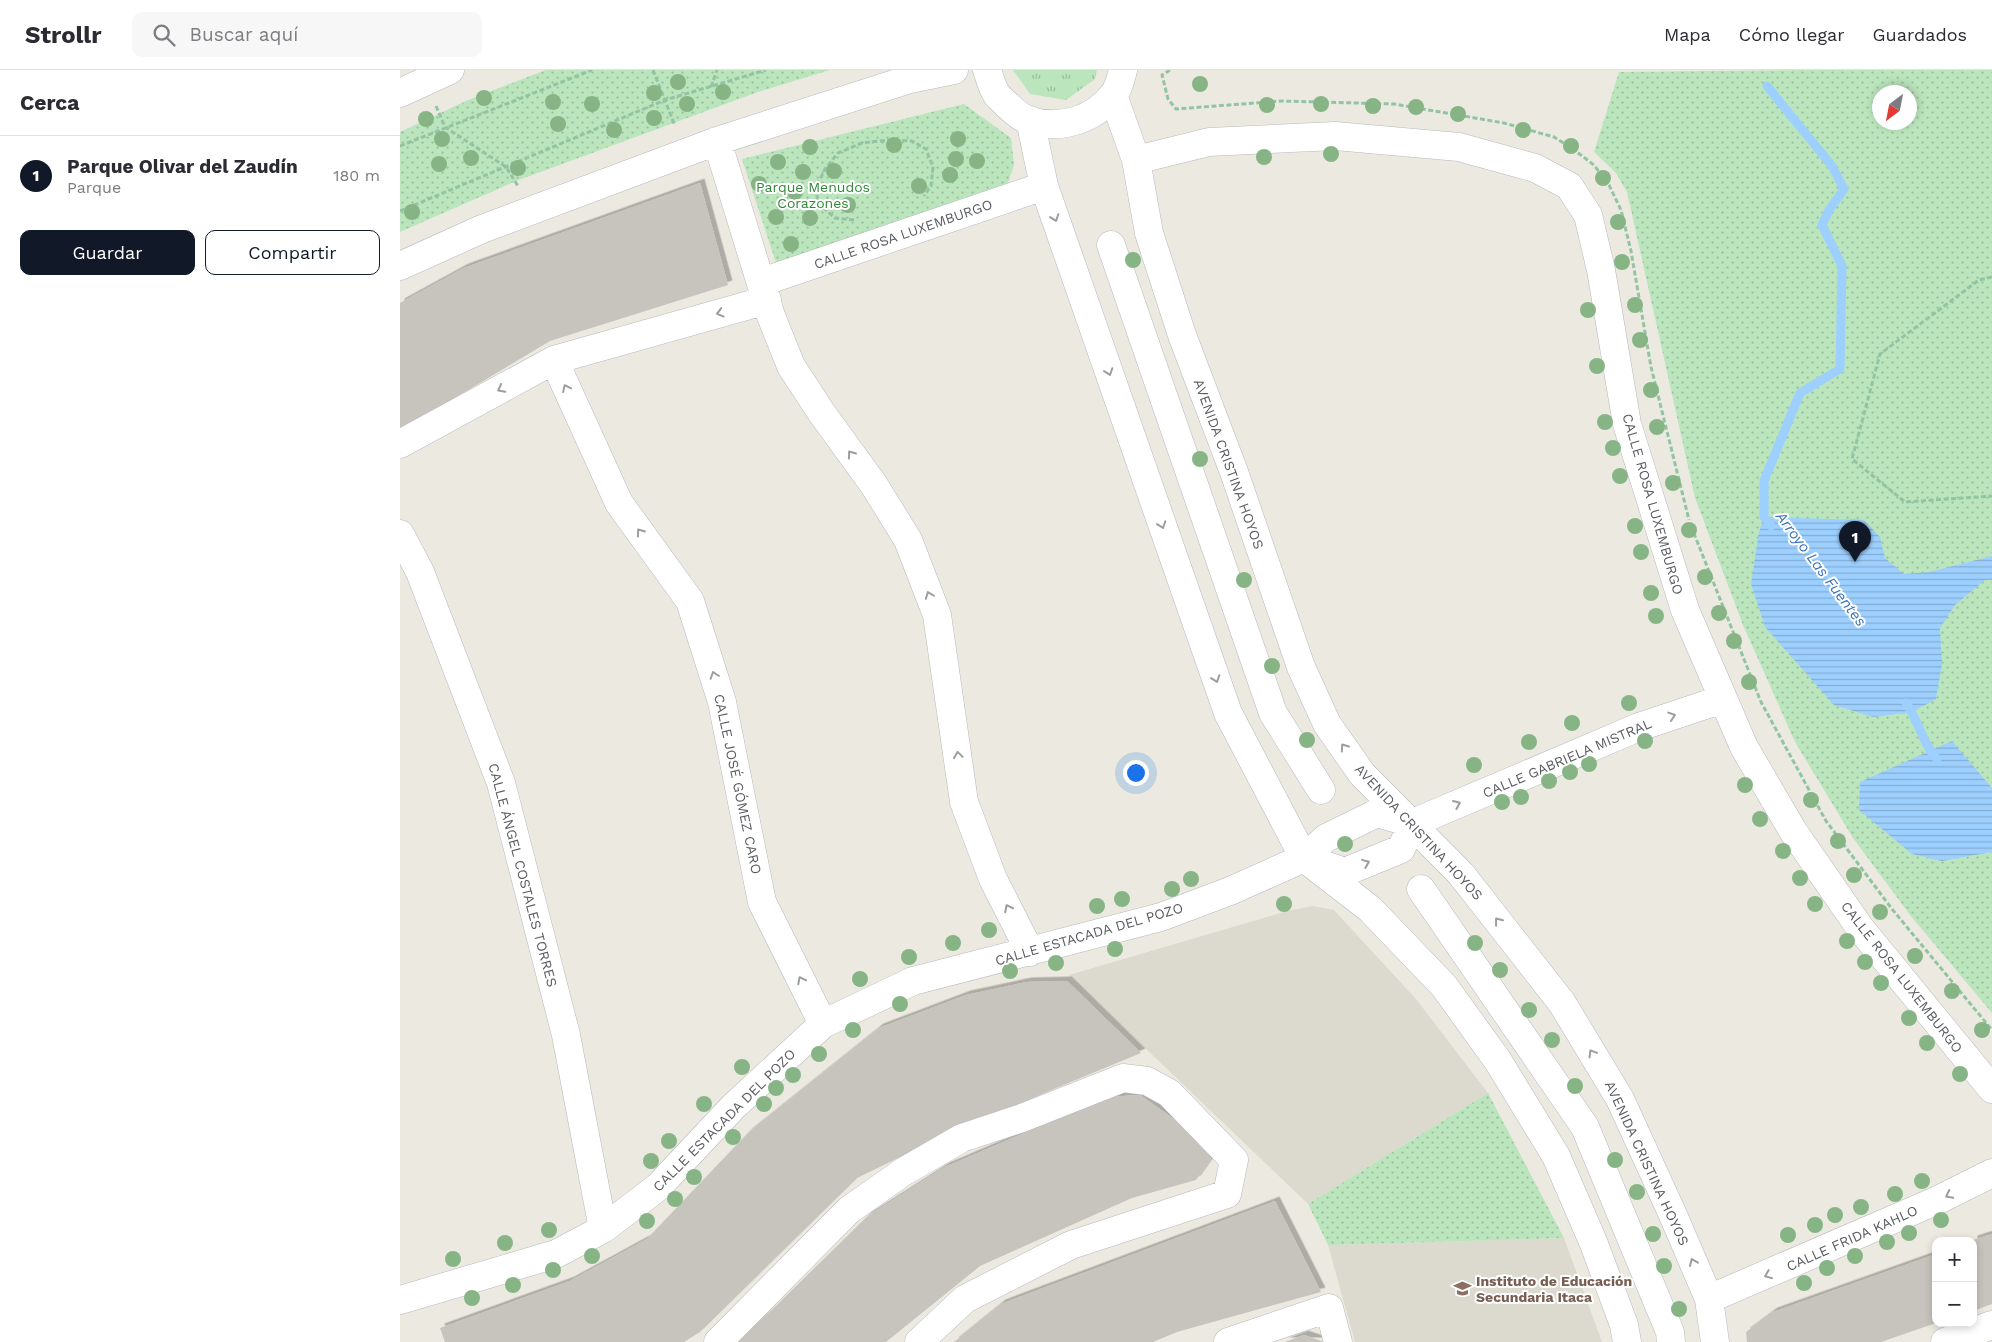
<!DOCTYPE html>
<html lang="es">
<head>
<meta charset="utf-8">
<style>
  body { margin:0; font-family:"Work Sans",sans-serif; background:#f7f7f7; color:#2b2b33 }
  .controls { position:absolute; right:15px; bottom:15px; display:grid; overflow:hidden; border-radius:10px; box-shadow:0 2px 8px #0003 }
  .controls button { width:45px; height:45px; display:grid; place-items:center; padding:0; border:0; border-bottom:1px solid #e1e1e2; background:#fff; color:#2b2b33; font:25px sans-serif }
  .compass { position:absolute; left:1472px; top:15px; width:45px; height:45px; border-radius:50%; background:#fff; box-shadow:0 2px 8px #0003; rotate:212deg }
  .you { position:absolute; left:735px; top:702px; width:18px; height:18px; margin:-12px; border:4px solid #fff; border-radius:50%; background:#1a73e8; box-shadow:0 0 0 8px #1a73e833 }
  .badge { display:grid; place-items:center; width:32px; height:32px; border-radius:50%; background:#111827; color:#fff; font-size:16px; font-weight:700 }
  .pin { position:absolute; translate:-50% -41px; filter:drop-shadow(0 1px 2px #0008) }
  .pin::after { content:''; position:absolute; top:26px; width:18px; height:15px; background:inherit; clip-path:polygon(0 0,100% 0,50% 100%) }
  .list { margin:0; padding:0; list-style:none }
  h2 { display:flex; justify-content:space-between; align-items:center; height:65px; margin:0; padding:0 20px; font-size:21px }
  h2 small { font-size:16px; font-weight:400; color:#7c7c81 }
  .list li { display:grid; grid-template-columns:32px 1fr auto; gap:15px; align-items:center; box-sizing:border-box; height:80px; padding:0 20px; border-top:1px solid #e1e1e2 }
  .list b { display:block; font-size:19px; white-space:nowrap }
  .list p { margin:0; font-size:16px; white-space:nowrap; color:#7c7c81 }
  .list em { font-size:16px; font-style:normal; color:#7c7c81 }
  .actions { display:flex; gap:10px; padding:15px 20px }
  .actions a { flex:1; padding:11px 0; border:1px solid #111827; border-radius:10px; text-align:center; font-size:18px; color:#111827 }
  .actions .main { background:#111827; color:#fff }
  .icon { flex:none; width:28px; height:28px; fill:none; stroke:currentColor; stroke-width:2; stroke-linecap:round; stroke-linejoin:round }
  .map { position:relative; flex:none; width:1592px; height:1272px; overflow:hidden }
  header { display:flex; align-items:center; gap:30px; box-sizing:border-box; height:70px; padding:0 25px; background:#fff; border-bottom:1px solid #e1e1e2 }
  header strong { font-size:24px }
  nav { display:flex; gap:28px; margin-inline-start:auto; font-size:18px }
  .search { width:350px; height:45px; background:#f7f7f7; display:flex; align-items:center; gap:12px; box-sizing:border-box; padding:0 18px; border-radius:10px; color:#7c7c81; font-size:19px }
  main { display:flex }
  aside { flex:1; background:#fff }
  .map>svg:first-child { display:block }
  .education { fill:#dcd9ce }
  .grass { fill:url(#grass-tufts) }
  .park { fill:url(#park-dots); fill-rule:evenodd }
  .water { fill:url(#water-rules) }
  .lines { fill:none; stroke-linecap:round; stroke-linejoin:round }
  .stream { stroke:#9dd0ff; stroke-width:9 }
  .building { fill:#c7c4bd; filter:url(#shadow) }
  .minor-casing { stroke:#b6b8bd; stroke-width:29 }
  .path { stroke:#92c4a3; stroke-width:3; stroke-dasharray:5 2.5; stroke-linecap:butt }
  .minor { stroke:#fff; stroke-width:28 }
  .tree { fill:#86b485 }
  .oneway { stroke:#9b9da0 }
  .labels { text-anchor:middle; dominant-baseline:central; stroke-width:4; stroke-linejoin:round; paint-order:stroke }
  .park-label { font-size:14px; fill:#32873a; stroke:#fff }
  .street-label { font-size:14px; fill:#595c61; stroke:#fff }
  .education-label { font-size:14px; font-weight:bold; fill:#785e54; stroke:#fff; text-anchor:start }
  .water-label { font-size:15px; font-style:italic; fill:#3b74bc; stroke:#fff }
</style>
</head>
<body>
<header>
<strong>Strollr</strong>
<div class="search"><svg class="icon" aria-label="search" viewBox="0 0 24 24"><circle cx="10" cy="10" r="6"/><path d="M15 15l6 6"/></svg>Buscar aquí</div>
<nav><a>Mapa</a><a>Cómo llegar</a><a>Guardados</a></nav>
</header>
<main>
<aside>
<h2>Cerca<small></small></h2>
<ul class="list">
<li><span class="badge">1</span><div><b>Parque Olivar del Zaudín</b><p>Parque</p></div><em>180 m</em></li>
</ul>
<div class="actions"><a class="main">Guardar</a><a>Compartir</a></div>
</aside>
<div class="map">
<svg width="1592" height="1272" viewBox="0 0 1592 1272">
  <defs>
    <pattern id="grass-tufts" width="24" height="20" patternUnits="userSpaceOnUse" patternTransform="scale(1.25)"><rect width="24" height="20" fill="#bbe5bd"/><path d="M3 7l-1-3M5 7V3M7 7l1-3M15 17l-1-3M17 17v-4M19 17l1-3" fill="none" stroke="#9bbd9d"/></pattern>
    <pattern id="park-dots" width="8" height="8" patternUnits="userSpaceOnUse" patternTransform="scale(1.25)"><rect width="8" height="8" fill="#bbe5bd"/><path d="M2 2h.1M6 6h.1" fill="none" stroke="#9bbd9d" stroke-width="1.8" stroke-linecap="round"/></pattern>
    <pattern id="water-rules" width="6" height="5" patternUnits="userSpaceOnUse" patternTransform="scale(1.25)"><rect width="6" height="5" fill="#9dd0ff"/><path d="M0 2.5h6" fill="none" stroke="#83acd2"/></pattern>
    <filter id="shadow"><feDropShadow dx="4.5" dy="-4.5" stdDeviation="0" flood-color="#0004"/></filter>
  </defs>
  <rect width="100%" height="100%" fill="#eceae0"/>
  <path class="education" d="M913 836 934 840 1016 929 1088 1023 908 1134 669 905 887 841Z
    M1164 1168 1202 1272H955L928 1175Z"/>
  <path class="grass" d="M613 0H697L695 9 666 30 630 24Z"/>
  <path class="park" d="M146 0H430L358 22 116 111 0 162V62L68 30Z
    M1405 0H1592V943L1510 845 1453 768 1395 672 1343 555 1295 428 1227 122 1216 103 1194 82 1219 2ZM1480 22H1510V52H1480Z
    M564 34 611 68 614 95 608 113 376 193 342 89Z
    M1088 1023 1164 1168 928 1175 908 1134Z"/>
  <path class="water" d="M1364 447 1464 450 1480 467 1485 488 1504 504 1529 502 1592 486V510H1585L1555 535 1540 558 1542 594 1536 629 1512 642 1473 647 1434 635 1365 557 1351 514 1359 462Z
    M1552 671 1592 718V782L1542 791 1512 784 1459 740 1460 712Z"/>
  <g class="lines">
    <path class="stream" d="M1367 16 1432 96 1444 119 1429 140 1422 155 1442 196 1440 299 1400 323 1364 411V447L1371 456
      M1506 633C1519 651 1522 673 1537 689"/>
  </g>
  <path class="building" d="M300 113 328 215 150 271 0 361V233L64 198Z
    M667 911 741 983 654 1019 527 1074 457 1108 300 1262 284 1272H45L40 1258 170 1211 247 1169 349 1062 479 958 566 925 627 912Z
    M740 1025 792 1062 811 1089 796 1110 732 1128 580 1196 486 1272H335L369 1243 468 1146 545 1097 709 1027Z
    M875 1131 921 1222 777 1262 753 1272H554L601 1234Z
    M1592 1164V1234L1573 1241V1170Z
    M1536 1184V1253L1481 1272H1347L1346 1262 1373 1242Z
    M904 1265 924 1272H885Z"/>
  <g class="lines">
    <defs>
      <path id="minor" d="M587 0C590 8 592 18 597 25 606 34 618 47 630 51 660 60 694 50 713 25 719 18 721 8 723 0
        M0 23 50 0
        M713 25 736 90 749 163 782 265 834 402 901 597 927 654 962 704 1061 804 1162 933 1220 1029 1273 1145 1309 1229 1315 1272
        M630 50 644 116 828 643 904 788 970 839 1044 916 1098 991 1156 1086 1194 1174 1224 1255 1227 1272
        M317 71 371 246 391 296 421 342 474 415 508 470 537 545 564 732 593 809 630 882
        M736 90 809 72 935 66 1059 77 1135 98 1169 116 1188 145 1201 200 1227 354 1285 540 1344 677 1393 761 1460 858 1592 1019
        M711 175 873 643 921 720
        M0 196 82 159 317 71 510 9 554 0
        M362 212 644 116
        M154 290 219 433 290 531 322 632 362 832 423 954
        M0 374 154 290 367 230
        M0 464 20 502 101 713 166 965 203 1159
        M1013 753 1239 657 1323 629
        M915 792 945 802 1001 779 1013 753
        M1021 819 1185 1057 1270 1262 1271 1272
        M1309 1229 1538 1130 1592 1103
        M0 1230 156 1184 203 1159 258 1117 334 1036 423 954 513 911 761 847 830 821 904 788 926 768 977 743 1012 753
        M318 1272 449 1140 503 1102 562 1068 622 1048 723 1008 747 1011 769 1023 834 1090 827 1124 671 1175 565 1229 519 1272
        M828 1272 929 1238 938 1272
        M1545 1272 1592 1255"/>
    </defs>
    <use href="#minor" class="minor-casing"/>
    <path class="path" d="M253 0 275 56
      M770 0 762 5 768 29 776 39 881 31 994 34 1104 53 1154 67 1173 79 1194 95 1209 115 1221 140 1231 181 1251 297 1289 450
      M311 17 317 0
      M36 36 45 57 106 97 118 116
      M0 76 192 0
      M0 141 265 30 366 0
      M454 150 435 148 418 133 416 118 425 99 438 83 462 73 489 70 512 71 526 79 533 97 531 116 524 126
      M1592 207 1579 210 1480 284 1452 389 1505 432 1592 426
      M1291 456 1361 632 1426 751 1492 839 1592 960"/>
    <use href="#minor" class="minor"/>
  </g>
  <g class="tree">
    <circle cx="278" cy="12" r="8"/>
    <circle cx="800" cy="14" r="8"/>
    <circle cx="323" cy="22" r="8"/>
    <circle cx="254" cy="23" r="8"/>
    <circle cx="84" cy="28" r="8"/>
    <circle cx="153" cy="32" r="8"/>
    <circle cx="192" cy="34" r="8"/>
    <circle cx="287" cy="34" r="8"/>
    <circle cx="921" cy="34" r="8"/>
    <circle cx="867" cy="35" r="8"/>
    <circle cx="973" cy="36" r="8"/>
    <circle cx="1016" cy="37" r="8"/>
    <circle cx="1058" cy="44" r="8"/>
    <circle cx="254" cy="48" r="8"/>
    <circle cx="26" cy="49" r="8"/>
    <circle cx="158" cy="54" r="8"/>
    <circle cx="214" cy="60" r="8"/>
    <circle cx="1123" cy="60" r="8"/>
    <circle cx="42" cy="69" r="8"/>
    <circle cx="558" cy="69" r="8"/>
    <circle cx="494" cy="75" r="8"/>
    <circle cx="1171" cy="76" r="8"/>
    <circle cx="410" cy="77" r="8"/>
    <circle cx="931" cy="84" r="8"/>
    <circle cx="864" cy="87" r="8"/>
    <circle cx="71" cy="88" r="8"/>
    <circle cx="556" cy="89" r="8"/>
    <circle cx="577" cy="91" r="8"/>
    <circle cx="378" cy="92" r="8"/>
    <circle cx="39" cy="94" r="8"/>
    <circle cx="118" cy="98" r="8"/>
    <circle cx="434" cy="101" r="8"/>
    <circle cx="403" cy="102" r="8"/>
    <circle cx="550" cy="105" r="8"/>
    <circle cx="1203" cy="108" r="8"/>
    <circle cx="359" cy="114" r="8"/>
    <circle cx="519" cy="116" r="8"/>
    <circle cx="395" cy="122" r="8"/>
    <circle cx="448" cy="135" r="8"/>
    <circle cx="12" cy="142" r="8"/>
    <circle cx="376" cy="147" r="8"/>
    <circle cx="410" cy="148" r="8"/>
    <circle cx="1218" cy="152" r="8"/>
    <circle cx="391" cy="174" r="8"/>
    <circle cx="733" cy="190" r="8"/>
    <circle cx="1222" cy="192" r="8"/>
    <circle cx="1235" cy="235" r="8"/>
    <circle cx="1188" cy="240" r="8"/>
    <circle cx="1240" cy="270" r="8"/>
    <circle cx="1197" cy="296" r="8"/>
    <circle cx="1251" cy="320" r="8"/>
    <circle cx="1205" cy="352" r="8"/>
    <circle cx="1257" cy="357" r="8"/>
    <circle cx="1213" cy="378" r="8"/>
    <circle cx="800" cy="389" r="8"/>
    <circle cx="1220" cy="406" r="8"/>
    <circle cx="1273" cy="413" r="8"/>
    <circle cx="1235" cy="456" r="8"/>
    <circle cx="1289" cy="460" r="8"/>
    <circle cx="1241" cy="482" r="8"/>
    <circle cx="1305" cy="507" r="8"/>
    <circle cx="844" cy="510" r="8"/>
    <circle cx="1251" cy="523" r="8"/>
    <circle cx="1319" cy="543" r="8"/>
    <circle cx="1256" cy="546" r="8"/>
    <circle cx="1334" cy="571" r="8"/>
    <circle cx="872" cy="596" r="8"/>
    <circle cx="1349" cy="612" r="8"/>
    <circle cx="1229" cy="633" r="8"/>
    <circle cx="1172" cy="653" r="8"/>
    <circle cx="907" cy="670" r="8"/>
    <circle cx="1245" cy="671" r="8"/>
    <circle cx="1129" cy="672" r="8"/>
    <circle cx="1189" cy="694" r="8"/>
    <circle cx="1074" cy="695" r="8"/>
    <circle cx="1170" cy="702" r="8"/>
    <circle cx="1149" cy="711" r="8"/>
    <circle cx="1345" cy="715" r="8"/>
    <circle cx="1121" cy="727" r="8"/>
    <circle cx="1411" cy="730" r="8"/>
    <circle cx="1102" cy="732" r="8"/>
    <circle cx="1360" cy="749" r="8"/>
    <circle cx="1438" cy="771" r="8"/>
    <circle cx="945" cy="774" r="8"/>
    <circle cx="1383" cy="781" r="8"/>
    <circle cx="1454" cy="805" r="8"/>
    <circle cx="1400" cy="808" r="8"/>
    <circle cx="791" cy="809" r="8"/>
    <circle cx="772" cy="819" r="8"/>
    <circle cx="722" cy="829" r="8"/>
    <circle cx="884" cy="834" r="8"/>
    <circle cx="1415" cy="834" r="8"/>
    <circle cx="697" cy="836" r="8"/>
    <circle cx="1480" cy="842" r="8"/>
    <circle cx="589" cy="860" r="8"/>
    <circle cx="1447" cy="871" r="8"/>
    <circle cx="553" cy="873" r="8"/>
    <circle cx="1075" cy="873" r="8"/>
    <circle cx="715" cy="879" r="8"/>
    <circle cx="1515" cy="886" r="8"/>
    <circle cx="509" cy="887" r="8"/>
    <circle cx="1465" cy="892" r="8"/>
    <circle cx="656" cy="893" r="8"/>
    <circle cx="1100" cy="900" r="8"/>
    <circle cx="610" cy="901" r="8"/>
    <circle cx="460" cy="909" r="8"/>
    <circle cx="1481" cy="913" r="8"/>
    <circle cx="1552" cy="921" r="8"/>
    <circle cx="500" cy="934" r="8"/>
    <circle cx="1129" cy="940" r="8"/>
    <circle cx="1509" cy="948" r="8"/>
    <circle cx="453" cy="960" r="8"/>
    <circle cx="1582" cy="960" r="8"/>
    <circle cx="1152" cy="970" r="8"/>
    <circle cx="1527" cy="973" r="8"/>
    <circle cx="419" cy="984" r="8"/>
    <circle cx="342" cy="997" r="8"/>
    <circle cx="1560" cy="1004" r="8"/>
    <circle cx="393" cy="1005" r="8"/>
    <circle cx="1175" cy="1016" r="8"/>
    <circle cx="376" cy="1018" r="8"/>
    <circle cx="304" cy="1034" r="8"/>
    <circle cx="364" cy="1034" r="8"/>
    <circle cx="333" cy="1067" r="8"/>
    <circle cx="269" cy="1071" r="8"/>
    <circle cx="1215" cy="1090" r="8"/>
    <circle cx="251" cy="1091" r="8"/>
    <circle cx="294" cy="1107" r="8"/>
    <circle cx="1522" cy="1111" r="8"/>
    <circle cx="1237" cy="1122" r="8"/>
    <circle cx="1495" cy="1124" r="8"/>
    <circle cx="275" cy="1129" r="8"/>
    <circle cx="1461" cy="1137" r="8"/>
    <circle cx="1435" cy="1145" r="8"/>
    <circle cx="1541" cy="1150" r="8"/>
    <circle cx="247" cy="1151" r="8"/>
    <circle cx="1415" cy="1155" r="8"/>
    <circle cx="149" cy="1160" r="8"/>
    <circle cx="1509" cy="1163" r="8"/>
    <circle cx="1253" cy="1164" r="8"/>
    <circle cx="1388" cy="1165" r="8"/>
    <circle cx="1487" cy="1172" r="8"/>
    <circle cx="105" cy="1173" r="8"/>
    <circle cx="192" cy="1186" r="8"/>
    <circle cx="1455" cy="1186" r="8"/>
    <circle cx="53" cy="1189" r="8"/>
    <circle cx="1264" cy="1196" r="8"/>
    <circle cx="1427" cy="1198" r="8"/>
    <circle cx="153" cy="1200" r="8"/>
    <circle cx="1404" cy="1213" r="8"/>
    <circle cx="113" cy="1215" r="8"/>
    <circle cx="72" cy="1228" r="8"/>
    <circle cx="1279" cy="1239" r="8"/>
  </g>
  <defs><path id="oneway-chevron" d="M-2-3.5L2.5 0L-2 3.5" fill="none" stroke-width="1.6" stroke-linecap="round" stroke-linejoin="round" transform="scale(1.25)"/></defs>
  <g class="oneway">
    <use href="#oneway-chevron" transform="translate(655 148) rotate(71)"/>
    <use href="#oneway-chevron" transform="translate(320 243) rotate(164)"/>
    <use href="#oneway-chevron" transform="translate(709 302) rotate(71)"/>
    <use href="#oneway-chevron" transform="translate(166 318) rotate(-115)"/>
    <use href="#oneway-chevron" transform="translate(101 319) rotate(152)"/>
    <use href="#oneway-chevron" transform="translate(451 384) rotate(-126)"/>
    <use href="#oneway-chevron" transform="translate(762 455) rotate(71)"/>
    <use href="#oneway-chevron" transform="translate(240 462) rotate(-126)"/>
    <use href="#oneway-chevron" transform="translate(529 525) rotate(-111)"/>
    <use href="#oneway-chevron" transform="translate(314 605) rotate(-108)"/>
    <use href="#oneway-chevron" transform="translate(816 609) rotate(71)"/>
    <use href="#oneway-chevron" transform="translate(1272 646) rotate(-18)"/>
    <use href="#oneway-chevron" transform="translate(944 677) rotate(-125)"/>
    <use href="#oneway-chevron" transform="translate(558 685) rotate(-98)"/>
    <use href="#oneway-chevron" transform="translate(1057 734) rotate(-23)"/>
    <use href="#oneway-chevron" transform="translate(966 793) rotate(-22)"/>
    <use href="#oneway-chevron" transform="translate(608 838) rotate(-117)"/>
    <use href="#oneway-chevron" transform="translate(1098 851) rotate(-128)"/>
    <use href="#oneway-chevron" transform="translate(401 910) rotate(-117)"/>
    <use href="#oneway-chevron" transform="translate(1192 983) rotate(-121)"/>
    <use href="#oneway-chevron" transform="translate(1549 1125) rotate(153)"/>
    <use href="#oneway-chevron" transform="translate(1293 1192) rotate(-113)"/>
    <use href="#oneway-chevron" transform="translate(1368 1205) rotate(158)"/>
  </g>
  <defs>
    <symbol id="school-bare" viewBox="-9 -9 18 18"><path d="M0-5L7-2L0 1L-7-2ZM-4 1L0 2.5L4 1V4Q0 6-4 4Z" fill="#8d6e63" stroke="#fff" stroke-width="2.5" paint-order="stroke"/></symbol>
  </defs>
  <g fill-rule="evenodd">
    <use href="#school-bare" x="1050" y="1206" width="25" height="25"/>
  </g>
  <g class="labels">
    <g class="park-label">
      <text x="413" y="117">Parque Menudos<tspan x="413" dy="16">Corazones</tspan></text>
    </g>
    <g class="street-label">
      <text transform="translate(503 164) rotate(-19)">CALLE ROSA LUXEMBURGO</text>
      <text transform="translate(829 394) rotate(70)">AVENIDA CRISTINA HOYOS</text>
      <text transform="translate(1253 434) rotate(74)">CALLE ROSA LUXEMBURGO</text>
      <text transform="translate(1167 688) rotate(-23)">CALLE GABRIELA MISTRAL</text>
      <text transform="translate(338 714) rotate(78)">CALLE JOSÉ GÓMEZ CARO</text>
      <text transform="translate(1019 762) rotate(47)">AVENIDA CRISTINA HOYOS</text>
      <text transform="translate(123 805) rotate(75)">CALLE ÁNGEL COSTALES TORRES</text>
      <text transform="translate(689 864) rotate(-16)">CALLE ESTACADA DEL POZO</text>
      <text transform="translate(1502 907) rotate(52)">CALLE ROSA LUXEMBURGO</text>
      <text transform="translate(324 1050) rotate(-45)">CALLE ESTACADA DEL POZO</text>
      <text transform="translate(1247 1093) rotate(65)">AVENIDA CRISTINA HOYOS</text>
      <text transform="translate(1452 1168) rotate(-24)">CALLE FRIDA KAHLO</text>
    </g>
    <g class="education-label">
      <text x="1076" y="1211">Instituto de Educación<tspan x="1076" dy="16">Secundaria Itaca</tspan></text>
    </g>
    <g class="water-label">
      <text transform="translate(1421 499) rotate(53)">Arroyo Las Fuentes</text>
    </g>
  </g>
</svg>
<div class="controls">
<button>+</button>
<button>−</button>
</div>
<svg class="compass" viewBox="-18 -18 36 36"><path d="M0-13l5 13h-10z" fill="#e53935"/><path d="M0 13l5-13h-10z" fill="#7c7c81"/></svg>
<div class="you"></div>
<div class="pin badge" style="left:1455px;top:492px">1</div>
</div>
</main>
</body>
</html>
